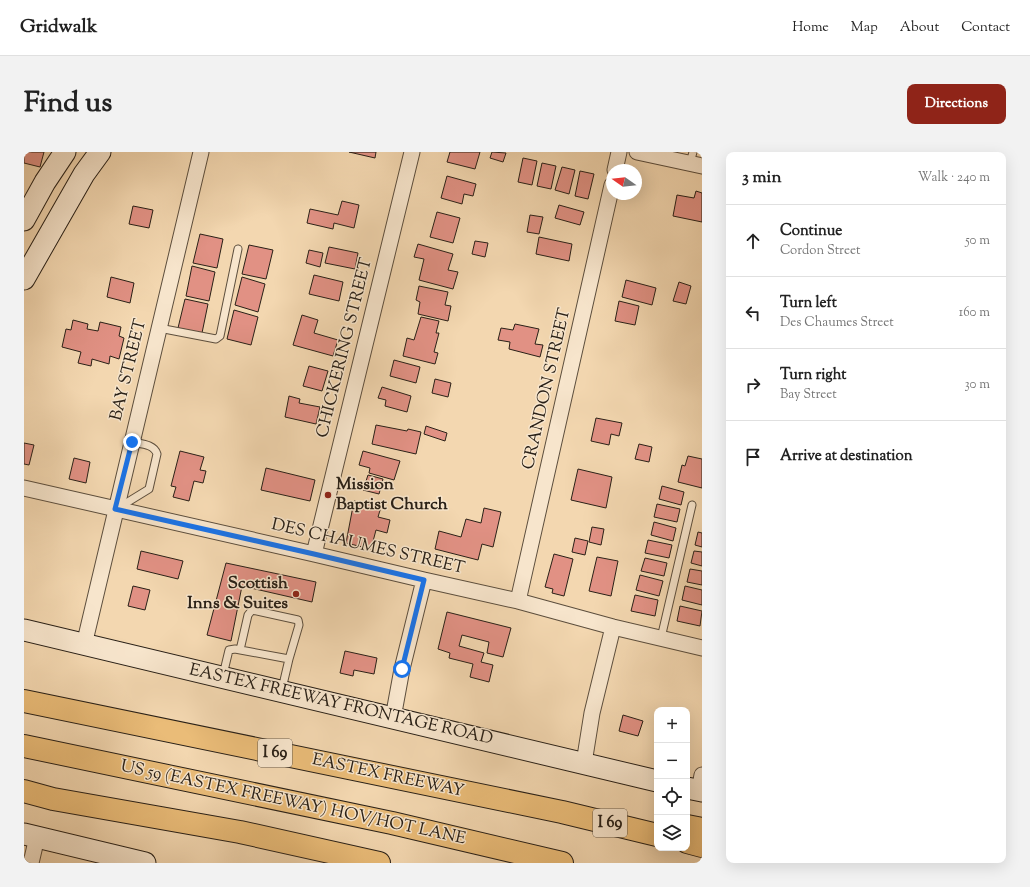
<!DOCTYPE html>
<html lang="en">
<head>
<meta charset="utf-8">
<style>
  body { margin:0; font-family:"Sorts Mill Goudy",serif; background:#f2f2f2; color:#222 }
  .controls { position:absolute; right:12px; bottom:12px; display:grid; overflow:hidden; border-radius:8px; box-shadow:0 4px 16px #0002 }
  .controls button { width:36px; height:36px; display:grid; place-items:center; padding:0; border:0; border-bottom:1px solid #e0e0e0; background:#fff; color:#222; font:20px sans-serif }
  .compass { position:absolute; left:582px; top:12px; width:36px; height:36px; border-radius:50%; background:#fff; box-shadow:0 4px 16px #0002; rotate:284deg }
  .stop { position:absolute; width:12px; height:12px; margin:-9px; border:3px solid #1a73e8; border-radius:50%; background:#fff }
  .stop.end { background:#1a73e8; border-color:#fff; box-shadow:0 1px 4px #0008 }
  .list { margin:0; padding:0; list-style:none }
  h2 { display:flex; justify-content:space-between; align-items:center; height:52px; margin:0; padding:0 16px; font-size:17px }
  h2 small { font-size:13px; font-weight:400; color:#767676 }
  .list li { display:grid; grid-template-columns:26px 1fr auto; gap:12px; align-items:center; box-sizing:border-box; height:72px; padding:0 16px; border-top:1px solid #e0e0e0 }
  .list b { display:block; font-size:15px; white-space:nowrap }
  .list p { margin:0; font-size:13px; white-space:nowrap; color:#767676 }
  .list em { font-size:13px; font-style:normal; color:#767676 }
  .icon { flex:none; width:22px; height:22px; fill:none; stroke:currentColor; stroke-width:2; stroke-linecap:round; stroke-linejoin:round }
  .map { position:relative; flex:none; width:678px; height:711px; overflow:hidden; border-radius:8px }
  header { display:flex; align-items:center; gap:24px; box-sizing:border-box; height:56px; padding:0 20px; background:#fff; border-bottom:1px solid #e0e0e0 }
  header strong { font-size:19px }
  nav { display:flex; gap:22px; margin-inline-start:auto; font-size:14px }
  .intro { display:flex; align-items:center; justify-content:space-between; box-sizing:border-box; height:96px; padding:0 24px }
  h1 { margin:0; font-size:28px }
  .button { padding:10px 18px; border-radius:8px; background:#8f2418; color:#fff; font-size:14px; font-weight:700 }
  main { display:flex; gap:24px; padding:0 24px }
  aside { flex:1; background:#fff; border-radius:8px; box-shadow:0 4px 16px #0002 }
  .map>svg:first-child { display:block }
  .building { fill:#e19184; stroke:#292017 }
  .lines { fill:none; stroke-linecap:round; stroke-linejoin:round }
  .lane-casing { stroke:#5c4e3d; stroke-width:9 }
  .street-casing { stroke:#5c4e3d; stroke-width:17 }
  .secondary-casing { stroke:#292017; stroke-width:23 }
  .highway-casing { stroke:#292017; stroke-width:24 }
  .lane { stroke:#f7e5cc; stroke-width:7 }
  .street { stroke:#f7e5cc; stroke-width:15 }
  .secondary { stroke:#f7e5cc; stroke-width:21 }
  .highway { stroke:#eabc78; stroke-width:22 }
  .route { stroke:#1a73e8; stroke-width:5 }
  .poi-dot { fill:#8f2418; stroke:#f7e5cc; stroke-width:1.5 }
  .labels { text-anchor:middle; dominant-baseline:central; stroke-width:3; stroke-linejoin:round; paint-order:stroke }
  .shield { fill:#f7e5cc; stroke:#675b4d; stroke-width:1 }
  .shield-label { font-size:16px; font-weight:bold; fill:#292017 }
  .street-label { font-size:17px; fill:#292017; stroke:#f7e5cc }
  .poi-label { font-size:17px; font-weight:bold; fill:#292017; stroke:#f7e5cc; text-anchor:start }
</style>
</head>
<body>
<header>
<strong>Gridwalk</strong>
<nav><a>Home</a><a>Map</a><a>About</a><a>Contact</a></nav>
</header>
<div class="intro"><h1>Find us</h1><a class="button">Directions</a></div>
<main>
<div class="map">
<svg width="678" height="711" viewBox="0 0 678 711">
  <rect width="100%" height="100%" fill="#f3d7b0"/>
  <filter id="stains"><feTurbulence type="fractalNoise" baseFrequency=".005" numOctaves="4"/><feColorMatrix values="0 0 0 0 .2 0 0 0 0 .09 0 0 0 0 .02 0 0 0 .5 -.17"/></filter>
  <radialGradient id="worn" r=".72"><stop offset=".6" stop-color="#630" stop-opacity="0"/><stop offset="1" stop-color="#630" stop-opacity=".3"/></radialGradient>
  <path class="building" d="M0 0H20L16 15 0 11Z
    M325 0H352L351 6Z
    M426 0H456L451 17 423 10Z
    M468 0 482 1 479 10 466 6Z
    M499 6 513 9 508 33 494 30Z
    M518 11 532 14 527 37 513 34Z
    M538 15 551 18 545 42 531 38Z
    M556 19 570 22 564 47 551 44Z
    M423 24 452 32 449 44 440 42 438 52 417 46Z
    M672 39 678 41V70L649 64 653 43 670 46Z
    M318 49 335 53 330 76 310 71 309 77 283 71 286 57 314 63Z
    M535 53 560 60 556 73 531 66Z
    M109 54 129 58 125 76 105 72Z
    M413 60 436 66 429 91 406 85Z
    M506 63 519 65 515 82 503 80Z
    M176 82 199 87 193 116 169 111Z
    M515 85 548 92 545 109 512 102Z
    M451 89 464 91 461 105 448 102Z
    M394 92 429 102 424 118 434 120 429 137 395 128 400 107 390 105Z
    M225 93 249 98 242 127 218 122Z
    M305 95 334 101 331 117 301 111Z
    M285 98 299 101 296 115 282 111Z
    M168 114 191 120 185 149 162 144Z
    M290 123 319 130 315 149 285 142Z
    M87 125 110 131 106 151 83 145Z
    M218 125 241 132 234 160 211 153Z
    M602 128 632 136 628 153 598 145Z
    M655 130 667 134 662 152 649 149Z
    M395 134 424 140 421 153 427 154 424 169 394 162 396 150 392 148Z
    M161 147 184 152 178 181 154 176Z
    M595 149 615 154 611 173 591 169Z
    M210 158 234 165 227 193 203 187Z
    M278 163 294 168 290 181 314 188 309 204 269 193Z
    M397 165 415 169 412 181H415L410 200 414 201 411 212 379 204 383 186 390 188Z
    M49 168 64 172 63 177 74 179 76 170 97 175 95 184 100 186 95 207 86 204 85 212 68 207 67 214 54 211 57 200 38 195 42 177 47 178Z
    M491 172 515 177 511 192 519 193 516 205 485 197 486 190 474 188 477 176 489 178Z
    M370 208 396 215 392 231 366 224Z
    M285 214 304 219 298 239 279 234Z
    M411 227 427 231 424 245 408 241Z
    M358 235 387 244 383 260 361 254 362 248 354 246Z
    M265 244 276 247 275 251 296 255 292 272 261 265Z
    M572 266 598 271 595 284 587 282 585 293 567 289Z
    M352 273 383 279 384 277 397 280 392 302 348 292Z
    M402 274 423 281 421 289 400 282Z
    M0 291 10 293 5 313 0 312Z
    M615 292 628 295 625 310 611 307Z
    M156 299 180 305 176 318 182 319 179 331 170 329 165 349 149 345 152 335 147 334Z
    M339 299 376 309 370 328 345 321 346 316 335 313Z
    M664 304 678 307V336L654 330 658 313 661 314Z
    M50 306 66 310 62 331 45 327Z
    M242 316 291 328 286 349 237 338Z
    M554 317 588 325 582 356 547 348Z
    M344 323 359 327 355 342 339 338Z
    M638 334 660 340 657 353 635 347Z
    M330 349 357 355 354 365 366 368 363 381 352 378 347 397 322 391Z
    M633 352 656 357 653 370 630 365Z
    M460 356 477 360 469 395 458 392 454 408 411 397 415 379 437 385 442 367 457 371Z
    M630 370 652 376 649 389 627 383Z
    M568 375 580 377 577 393 565 390Z
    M674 380 678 381V395L671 393Z
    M551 386 564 389 561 403 548 400Z
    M624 388 648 393 645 406 621 401Z
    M117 399 159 409 154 427 113 417Z
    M670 399 678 400V414L667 411Z
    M530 402 549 407 540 444 528 441 529 437 521 435Z
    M573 405 594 409 587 444 565 439Z
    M621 406 643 411 640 424 617 419Z
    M202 411 292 430 288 450 218 434 207 489 183 483Z
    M666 417 678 419V433L663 430Z
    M616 423 639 429 635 444 612 438Z
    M109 434 126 438 121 458 104 454Z
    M661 434 678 438V453L658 448Z
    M611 443 634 448 631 464 607 459Z
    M656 454 678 459 676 474 653 469Z
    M423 460 487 476 479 505 463 501 465 490 438 483 435 494 460 501 457 510 469 513 465 530 446 525 449 512 425 506 426 501 414 497Z
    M321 499 353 506 350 522 330 518 329 524 316 521Z
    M599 563 619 569 614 584 595 579Z"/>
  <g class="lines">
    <defs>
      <path id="lane" d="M666 11 669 0
        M135 176 192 187 196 184 214 97
        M94 356 125 337 133 302C130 292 117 292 108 290
        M637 486 668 353
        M216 498 224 463 228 458 274 468 275 473 265 507
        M199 523 205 498 211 497 265 507 258 537"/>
      <path id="street" d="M613 0 678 14
        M591 18 595 0
        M0 336 290 402 400 428 494 449 589 475 678 496
        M290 402 388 0
        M494 449 588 33
        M60 493 177 0
        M369 566 378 517 400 428
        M560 611 568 561 589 475
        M675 639 678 623
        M7 711 13 685"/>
      <path id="secondary" d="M0 68 21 30 41 0
        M0 127 60 22 76 0
        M0 478 633 629
        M663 636 678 639
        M0 682 121 711"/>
      <path id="highway" d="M0 549 538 660 633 683
        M0 594 368 671 538 711
        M0 639 29 647 216 680 355 711
        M663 674 678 677
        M663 690 678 694"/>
    </defs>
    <use href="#lane" class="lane-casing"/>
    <use href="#street" class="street-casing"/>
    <use href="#secondary" class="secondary-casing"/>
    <use href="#highway" class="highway-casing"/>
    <use href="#lane" class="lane"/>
    <use href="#street" class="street"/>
    <use href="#secondary" class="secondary"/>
    <use href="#highway" class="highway"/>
  </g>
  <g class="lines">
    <path class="route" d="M108 290 91 357 290 402 400 428 378 517"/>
  </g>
  <g class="poi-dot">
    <circle cx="304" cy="343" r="4"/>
    <circle cx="272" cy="442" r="4"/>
  </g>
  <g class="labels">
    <g class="shield">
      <rect x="234" y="587" width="34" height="28" rx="3"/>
      <rect x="569" y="657" width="34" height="28" rx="3"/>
    </g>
    <g class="shield-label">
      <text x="251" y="601">I 69</text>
      <text x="586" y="671">I 69</text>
    </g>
    <g class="street-label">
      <text transform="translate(321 196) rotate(-76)">CHICKERING STREET</text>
      <text transform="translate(105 218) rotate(-76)">BAY STREET</text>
      <text transform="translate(523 237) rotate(-77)">CRANDON STREET</text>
      <text transform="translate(344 395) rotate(13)">DES CHAUMES STREET</text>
      <text transform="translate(317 553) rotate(13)">EASTEX FREEWAY FRONTAGE ROAD</text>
      <text transform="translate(364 624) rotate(12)">EASTEX FREEWAY</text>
      <text transform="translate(269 651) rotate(12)">US 59 (EASTEX FREEWAY) HOV/HOT LANE</text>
    </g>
    <g class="poi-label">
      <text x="312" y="333">Mission<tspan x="312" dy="20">Baptist Church</tspan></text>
      <text x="264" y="432" text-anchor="end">Scottish<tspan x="264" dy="20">Inns &amp; Suites</tspan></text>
    </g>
  </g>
  <rect width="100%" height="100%" filter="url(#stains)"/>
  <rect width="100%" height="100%" fill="url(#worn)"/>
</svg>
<div class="controls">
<button>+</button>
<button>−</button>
<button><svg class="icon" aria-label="locate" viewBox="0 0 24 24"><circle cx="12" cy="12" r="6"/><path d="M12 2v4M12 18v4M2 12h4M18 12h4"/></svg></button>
<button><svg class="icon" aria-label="layers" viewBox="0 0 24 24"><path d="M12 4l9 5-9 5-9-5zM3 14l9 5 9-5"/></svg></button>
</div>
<svg class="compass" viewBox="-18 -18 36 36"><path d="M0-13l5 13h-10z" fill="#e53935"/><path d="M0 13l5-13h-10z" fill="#767676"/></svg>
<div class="stop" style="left:378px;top:517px"></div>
<div class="stop end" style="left:108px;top:290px"></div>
</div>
<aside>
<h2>3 min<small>Walk · 240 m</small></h2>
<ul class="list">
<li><svg class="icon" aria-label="ahead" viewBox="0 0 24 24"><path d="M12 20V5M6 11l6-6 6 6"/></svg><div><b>Continue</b><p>Cordon Street</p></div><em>50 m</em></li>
<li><svg class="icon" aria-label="left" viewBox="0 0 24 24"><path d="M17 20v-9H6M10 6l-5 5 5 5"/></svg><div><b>Turn left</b><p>Des Chaumes Street</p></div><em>160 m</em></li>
<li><svg class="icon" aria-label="right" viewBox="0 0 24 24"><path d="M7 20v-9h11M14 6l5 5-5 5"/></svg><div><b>Turn right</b><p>Bay Street</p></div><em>30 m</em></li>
<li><svg class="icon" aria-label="arrive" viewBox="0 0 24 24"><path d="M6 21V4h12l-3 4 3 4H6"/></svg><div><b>Arrive at destination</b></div></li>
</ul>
</aside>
</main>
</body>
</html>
